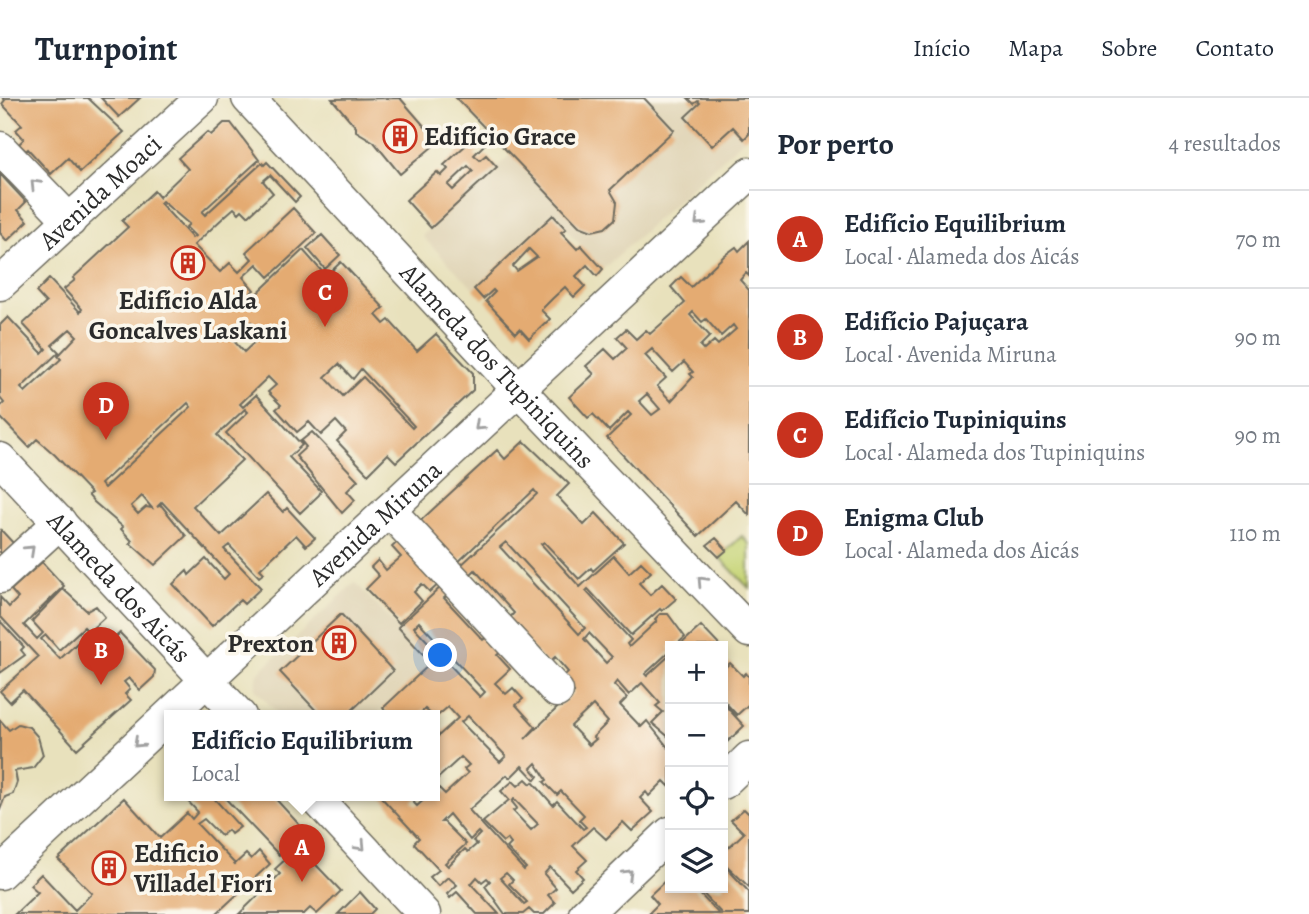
<!DOCTYPE html>
<html lang="pt">
<head>
<meta charset="utf-8">
<style>
  body { margin:0; font-family:Alegreya,serif; background:#f2f2f3; color:#1f2937 }
  .controls { position:absolute; right:21px; bottom:21px; display:grid; overflow:hidden; border-radius:0px; box-shadow:0 4px 10px #0003 }
  .controls button { width:63px; height:63px; display:grid; place-items:center; padding:0; border:0; border-bottom:2px solid #e0e1e3; background:#fff; color:#1f2937; font:35px sans-serif }
  .you { position:absolute; left:441px; top:558px; width:24px; height:24px; margin:-18px; border:5px solid #fff; border-radius:50%; background:#1a73e8; box-shadow:0 0 0 10px #1a73e833 }
  .badge { display:grid; place-items:center; width:46px; height:46px; border-radius:50%; background:#c8321e; color:#fff; font-size:23px; font-weight:700 }
  .pin { position:absolute; translate:-50% -58px; filter:drop-shadow(0 2px 4px #0008) }
  .pin::after { content:''; position:absolute; top:37px; width:24px; height:21px; background:inherit; clip-path:polygon(0 0,100% 0,50% 100%) }
  .popup { position:absolute; left:164px; top:612px; width:276px; height:91px; box-sizing:border-box; display:grid; place-content:center; border-radius:0px; background:#fff; filter:drop-shadow(0 2px 5px #0005); font-size:23px; white-space:nowrap; color:#747a83 }
  .popup b { font-size:26px; color:#1f2937 }
  .popup::after { content:''; position:absolute; left:50%; top:100%; margin-left:-14px; border:14px solid transparent; border-top-color:#fff }
  .list { margin:0; padding:0; list-style:none }
  h2 { display:flex; justify-content:space-between; align-items:center; height:91px; margin:0; padding:0 28px; font-size:30px }
  h2 small { font-size:23px; font-weight:400; color:#747a83 }
  .list li { display:grid; grid-template-columns:46px 1fr auto; gap:21px; align-items:center; box-sizing:border-box; height:98px; padding:0 28px; border-top:2px solid #e0e1e3 }
  .list b { display:block; font-size:26px; white-space:nowrap }
  .list p { margin:0; font-size:23px; white-space:nowrap; color:#747a83 }
  .list em { font-size:23px; font-style:normal; color:#747a83 }
  .icon { flex:none; width:38px; height:38px; fill:none; stroke:currentColor; stroke-width:2; stroke-linecap:round; stroke-linejoin:round }
  .map { position:relative; flex:none; width:749px; height:816px; overflow:hidden }
  header { display:flex; align-items:center; gap:42px; box-sizing:border-box; height:98px; padding:0 35px; background:#fff; border-bottom:2px solid #e0e1e3 }
  header strong { font-size:33px }
  nav { display:flex; gap:38px; margin-inline-start:auto; font-size:24px }
  main { display:flex }
  aside { flex:1; background:#fff }
  .map>svg:first-child { display:block }
  .built { fill:#dfd3b4 }
  .green { fill:#c6d476; stroke:#788050; stroke-width:2 }
  .building { fill:#e4ab72; fill-rule:evenodd }
  .lines { fill:none; stroke-linecap:round; stroke-linejoin:round }
  .minor-casing { stroke:#6d6b5e; stroke-width:35 }
  .minor { stroke:#fff; stroke-width:32 }
  .oneway { stroke:#a0a0a0 }
  .labels { text-anchor:middle; dominant-baseline:central; stroke-width:7; stroke-linejoin:round; paint-order:stroke }
  .poi-label { font-size:26px; font-weight:bold; fill:#2b2b2b; stroke:#fbf7ec; text-anchor:start }
  .street-label { font-size:26px; fill:#2b2b2b; stroke:#fbf7ec }
</style>
</head>
<body>
<header>
<strong>Turnpoint</strong>
<nav><a>Início</a><a>Mapa</a><a>Sobre</a><a>Contato</a></nav>
</header>
<main>
<div class="map">
<svg width="749" height="816" viewBox="0 0 749 816">
  <rect width="100%" height="100%" fill="#fbf7ec"/>
  <filter id="ink" filterUnits="userSpaceOnUse"><feTurbulence type="fractalNoise" baseFrequency=".0143" numOctaves="2"/><feDisplacementMap in="SourceGraphic" scale="14" xChannelSelector="R" yChannelSelector="G"/><feConvolveMatrix kernelMatrix="1 2 1 2 8 2 1 2 1" color-interpolation-filters="sRGB"/></filter>
  <filter id="wash" filterUnits="userSpaceOnUse"><feTurbulence type="fractalNoise" baseFrequency=".00686" numOctaves="4" result="noise"/><feDisplacementMap in="SourceGraphic" scale="28" xChannelSelector="R" yChannelSelector="G"/><feGaussianBlur stdDeviation="1.57" result="paint"/><feColorMatrix in="noise" values="0 0 0 0 0 0 0 0 0 0 0 0 0 0 0 0 0 1.4 0 .05"/><feComposite in="paint" operator="in"/></filter>
  <g filter="url(#wash)">
    <rect width="100%" height="100%" fill="#e8e1bc"/>
    <path class="built" d="M456 0H706L744 41 603 171 553 117 474 191 422 138 510 57Z
      M355 484 431 565 374 618H280L255 591 258 575Z"/>
    <path class="green" d="M742 438 749 446V490L719 459Z"/>
    <g id="blocks">
      <path class="building" d="M3 0H88L124 34 80 74 68 60 51 76 28 51 26 53 19 46 24 41 16 32 22 27 2 6 5 2Z
        M101 0H140L119 19Z
        M400 0 438 44 400 76 374 44 356 33V29L332 1Z
        M456 0H644L674 32 610 92 617 104 615 121 605 130 592 133 579 128Z
        M688 0H749V36L744 41 733 29 712 48 685 19 700 5 698 3 694 6Z
        M224 25H231L259 62 202 114 205 117 262 65 264 67 267 64 300 99 295 104 270 77 263 83 273 95 248 118 242 112 239 115 234 110 225 118 194 147 220 174 230 165 239 174 252 161 246 154 293 110 316 135 269 179 257 166 243 179 254 192 246 200 249 203 303 152 326 178 341 164 384 210 376 217 384 226 389 222 417 253 436 236 473 275V292L396 364 388 356 368 376 337 343 346 334 336 323 321 337 309 324 297 334 276 311 281 307 268 294 276 287 268 279 240 306 243 309 256 297 302 347 289 359 321 393 319 397 300 415 226 335 248 314 245 311 217 337 242 362 193 408 221 438 266 396 283 414 287 410 315 440 306 448 296 437 260 471 264 475 259 479 229 447 224 451 261 490 244 506 240 502 212 528 173 486 187 473 189 477 206 461 224 481 229 476 162 404 157 409 161 407 186 438 155 467 130 445 132 443 121 431 123 429 94 404 88 397 91 395 55 357 37 341 29 349 0 319V309L4 305 0 300V227L8 219 42 255 46 251 23 226 46 205 36 194 49 181 80 214 82 211 64 191 75 182 73 180 128 129 122 123 154 93 159 99 188 71 178 60 207 34 211 37ZM162 103 189 126 186 129 195 138 192 140 160 105ZM251 224 262 237 244 254 232 241ZM70 231 77 238 58 258 61 261 25 294 21 290 59 254 52 247ZM339 266 353 281 361 271 414 328 412 330 363 279 343 298 325 279ZM188 305 191 309 104 390 101 386ZM142 398 152 410 146 409 138 416 131 408Z
        M477 37 485 46 474 57 480 62 486 57 497 69 431 130 406 102 437 74 441 78 448 71 444 67ZM468 68 473 73 453 92 448 87Z
        M0 76 26 104 18 112 28 123 7 143 0 135Z
        M553 117 566 131 561 134 577 151 581 147 603 171 597 178 587 167 576 178 585 188 574 199 565 189 553 200 541 212 550 221 529 241 520 231 516 235 486 203 495 194 493 192 483 201 474 191ZM529 151 537 159 517 173 513 168Z
        M322 137 340 157 325 171 307 150Z
        M749 143V178L746 175 740 182 749 192V417L736 403 698 438 607 340 631 317 628 314 609 333 593 316 588 320 569 299 594 276 586 268 605 251 615 261 627 250 617 239 626 231 636 241 646 232 650 236 685 205 671 189 681 179 691 189 725 157 736 149 739 153ZM693 214 702 224 706 221 721 238 733 227 736 231 718 247 714 243 704 252 700 248 710 238 690 217ZM652 251 673 274 684 264 693 274 690 276 693 279 671 303 657 288 666 280 645 257ZM647 296 660 311 652 317 639 303Z
        M312 334 358 382 347 393 355 402 342 415 296 358 306 349 301 343Z
        M524 343 569 386 557 398 584 427 596 415 624 445 593 473 591 470 579 481 544 444 541 446 580 489 614 458 629 475 641 464 651 474 639 485 650 497 662 486 676 501 662 513 660 511 631 537 588 491 586 493 631 542 627 546 629 549 657 523 655 521 660 516H668L685 539 675 548H670V553L645 576 647 578 670 557V640L652 625 663 614 656 608 660 605 642 585 629 597 617 583 614 587 627 600 620 607 641 629 647 623 670 652V689L664 683 649 698 646 694 640 700 653 714 632 733 623 724 606 741 593 729 573 748 587 762 576 772 583 780 571 791 550 769 544 776 556 790 548 797 555 805 544 816H534L529 811 523 816H505L485 788 490 783 487 780 482 784 477 779 471 786 499 816H477L457 794 450 800 447 796 457 787 448 779 438 788 430 779 439 772 414 745 419 740 380 698H418L413 704 417 708 428 698H435L438 689 445 696 468 675 464 671 469 667 461 659 435 683V641L458 620 448 609 435 620 425 611 418 618H390L383 610 431 565 398 529 443 487 450 495 444 500 483 542 489 537 503 552 497 557 510 571 495 585 506 596 513 590 523 601 516 607 536 629 525 641 574 594 561 581 568 574 555 559 547 566 507 523 514 515 475 472 467 480 458 470 537 396 534 392 455 467 417 426 497 352 505 361ZM506 444 585 530 579 536 500 449ZM419 524 485 594 480 599 414 529ZM589 535 612 559 606 565 584 541ZM593 607 608 624 593 639 596 641 589 647 571 628ZM468 618 506 658 500 664 461 624ZM536 665 547 682 544 684 557 697 561 693 584 717 579 722 586 729 583 731 557 703 553 707 533 684 531 686 526 681 518 688 513 683 501 693 509 702 483 724 503 744 507 741 511 746 507 750 526 770 524 772 469 712 507 677 510 680 522 668 535 682 538 678 531 670ZM514 701 538 726 531 732 513 713 517 710 512 704ZM449 716 470 742 478 734 480 736 473 743 477 746 468 754 465 751 448 768 445 765 466 746 444 724H441ZM506 775 513 782 509 786 527 804 524 806 500 780Z
        M1 432 14 446 0 459V434Z
        M716 440 727 452 719 459 707 447Z
        M401 441 441 484 430 494 422 486 414 494 422 503 399 525 366 491 379 478 371 469 378 462 386 472 401 459 392 449Z
        M42 464 64 488 24 527 37 541 43 535 32 523 63 491 87 513 96 508 105 519 94 529 109 545 120 535 155 572 154 579 140 592 129 580 124 584 130 591 125 596 131 602 77 651 23 592 10 604 0 593 38 559 0 518V499L9 509 18 500 11 492ZM84 529 89 534 60 561 41 541 46 537 59 552Z
        M341 516 393 573 346 618H321L280 574Z
        M0 523 24 549 21 552 25 557 0 575Z
        M701 528 720 548H679Z
        M730 565 743 578 746 575 749 579V606L737 617 723 602V571Z
        M723 605 744 628 723 648Z
        M0 622 9 632 18 626 29 629 38 639 43 657 33 670 15 673 17 684 13 696 5 699 0 712Z
        M183 698H212L240 729 231 736 228 732 221 738 204 721 197 726 235 766 246 756 251 761 259 753 270 766 216 816H15L38 794 30 787 41 776 75 812 92 795 58 761 124 700 160 740 187 715 192 721 198 714Z
        M223 698H273L305 733 279 757Z
        M744 711 749 716V789L723 764V747L727 751 744 735 731 722Z
        M299 749 341 793 317 816 310 810 304 816H239L280 776 275 771Z
        M723 766 749 794V816H722L698 790H723Z
        M670 778V790H694L719 816H648L658 806 650 797Z
        M360 794 375 811 370 816H338Z"/>
    </g>
  </g>
  <g filter="url(#ink)">
    <use href="#blocks" fill-opacity="0" stroke="#6d6b5e" stroke-width="2"/>
    <g class="lines">
      <defs>
        <g id="minor">
          <path id="s1" d="M248 0 519 292 749 533"/>
          <path d="M0 50 70 123"/>
          <path id="s2" d="M0 186 202 0"/>
          <path id="s3" d="M0 361 240 618"/>
          <path d="M389 412 557 593"/>
          <path d="M0 479 60 424"/>
          <path d="M723 685 749 660"/>
          <path d="M314 698 424 816"/>
          <path id="s4" d="M0 775 749 76"/>
          <path d="M585 816 670 735"/>
        </g>
      </defs>
      <use href="#minor" class="minor-casing"/>
      <use href="#minor" class="minor"/>
    </g>
    <defs><path id="oneway-chevron" d="M-2-3.5L2.5 0L-2 3.5" fill="none" stroke-width="1.6" stroke-linecap="round" stroke-linejoin="round" transform="scale(1.75)"/></defs>
    <g class="oneway">
      <use href="#oneway-chevron" transform="translate(35 86) rotate(-134)"/>
      <use href="#oneway-chevron" transform="translate(699 123) rotate(137)"/>
      <use href="#oneway-chevron" transform="translate(479 328) rotate(137)"/>
      <use href="#oneway-chevron" transform="translate(30 452) rotate(-43)"/>
      <use href="#oneway-chevron" transform="translate(702 483) rotate(-133)"/>
      <use href="#oneway-chevron" transform="translate(138 645) rotate(137)"/>
      <use href="#oneway-chevron" transform="translate(361 748) rotate(47)"/>
      <use href="#oneway-chevron" transform="translate(628 776) rotate(-44)"/>
    </g>
  </g>
  <defs>
    <symbol id="building-ring" viewBox="-11 -11 22 22"><circle r="9.5" fill="#fbf7ec" stroke="#c8321e" stroke-width="1.5"/><path d="M-4-6H4V6H1V3H-1V6H-4ZM-2.5-4.3h1.7v1.8h-1.7ZM.8-4.3h1.7v1.8H.8ZM-2.5-1h1.7V.8h-1.7ZM.8-1h1.7V.8H.8Z" fill="#c8321e"/></symbol>
  </defs>
  <g fill-rule="evenodd">
    <use href="#building-ring" x="381" y="19" width="38" height="38"/>
    <use href="#building-ring" x="169" y="146" width="38" height="38"/>
    <use href="#building-ring" x="320" y="526" width="38" height="38"/>
    <use href="#building-ring" x="90" y="751" width="38" height="38"/>
  </g>
  <g class="labels">
    <g class="poi-label">
      <text x="424" y="38">Edifício Grace</text>
      <text x="188" y="202" text-anchor="middle">Edifício Alda<tspan x="188" dy="30">Goncalves Laskani</tspan></text>
      <text x="314" y="545" text-anchor="end">Prexton</text>
      <text x="134" y="755">Edificio<tspan x="134" dy="30">Villadel Fiori</tspan></text>
    </g>
    <g class="street-label">
      <text stroke="none"><textPath href="#s2" startOffset="136">Avenida Moaci</textPath></text>
      <text stroke="none"><textPath href="#s1" startOffset="366">Alameda dos Tupiniquins</textPath></text>
      <text stroke="none"><textPath href="#s4" startOffset="513">Avenida Miruna</textPath></text>
      <text stroke="none"><textPath href="#s3" startOffset="175">Alameda dos Aicás</textPath></text>
    </g>
  </g>
</svg>
<div class="controls">
<button>+</button>
<button>−</button>
<button><svg class="icon" aria-label="locate" viewBox="0 0 24 24"><circle cx="12" cy="12" r="6"/><path d="M12 2v4M12 18v4M2 12h4M18 12h4"/></svg></button>
<button><svg class="icon" aria-label="layers" viewBox="0 0 24 24"><path d="M12 4l9 5-9 5-9-5zM3 14l9 5 9-5"/></svg></button>
</div>
<div class="you"></div>
<div class="pin badge" style="left:302px;top:784px">A</div>
<div class="popup"><b>Edifício Equilibrium</b>Local</div>
<div class="pin badge" style="left:101px;top:587px">B</div>
<div class="pin badge" style="left:325px;top:229px">C</div>
<div class="pin badge" style="left:106px;top:342px">D</div>
</div>
<aside>
<h2>Por perto<small>4 resultados</small></h2>
<ul class="list">
<li><span class="badge">A</span><div><b>Edifício Equilibrium</b><p>Local · Alameda dos Aicás</p></div><em>70 m</em></li>
<li><span class="badge">B</span><div><b>Edifício Pajuçara</b><p>Local · Avenida Miruna</p></div><em>90 m</em></li>
<li><span class="badge">C</span><div><b>Edifício Tupiniquins</b><p>Local · Alameda dos Tupiniquins</p></div><em>90 m</em></li>
<li><span class="badge">D</span><div><b>Enigma Club</b><p>Local · Alameda dos Aicás</p></div><em>110 m</em></li>
</ul>
</aside>
</main>
</body>
</html>
